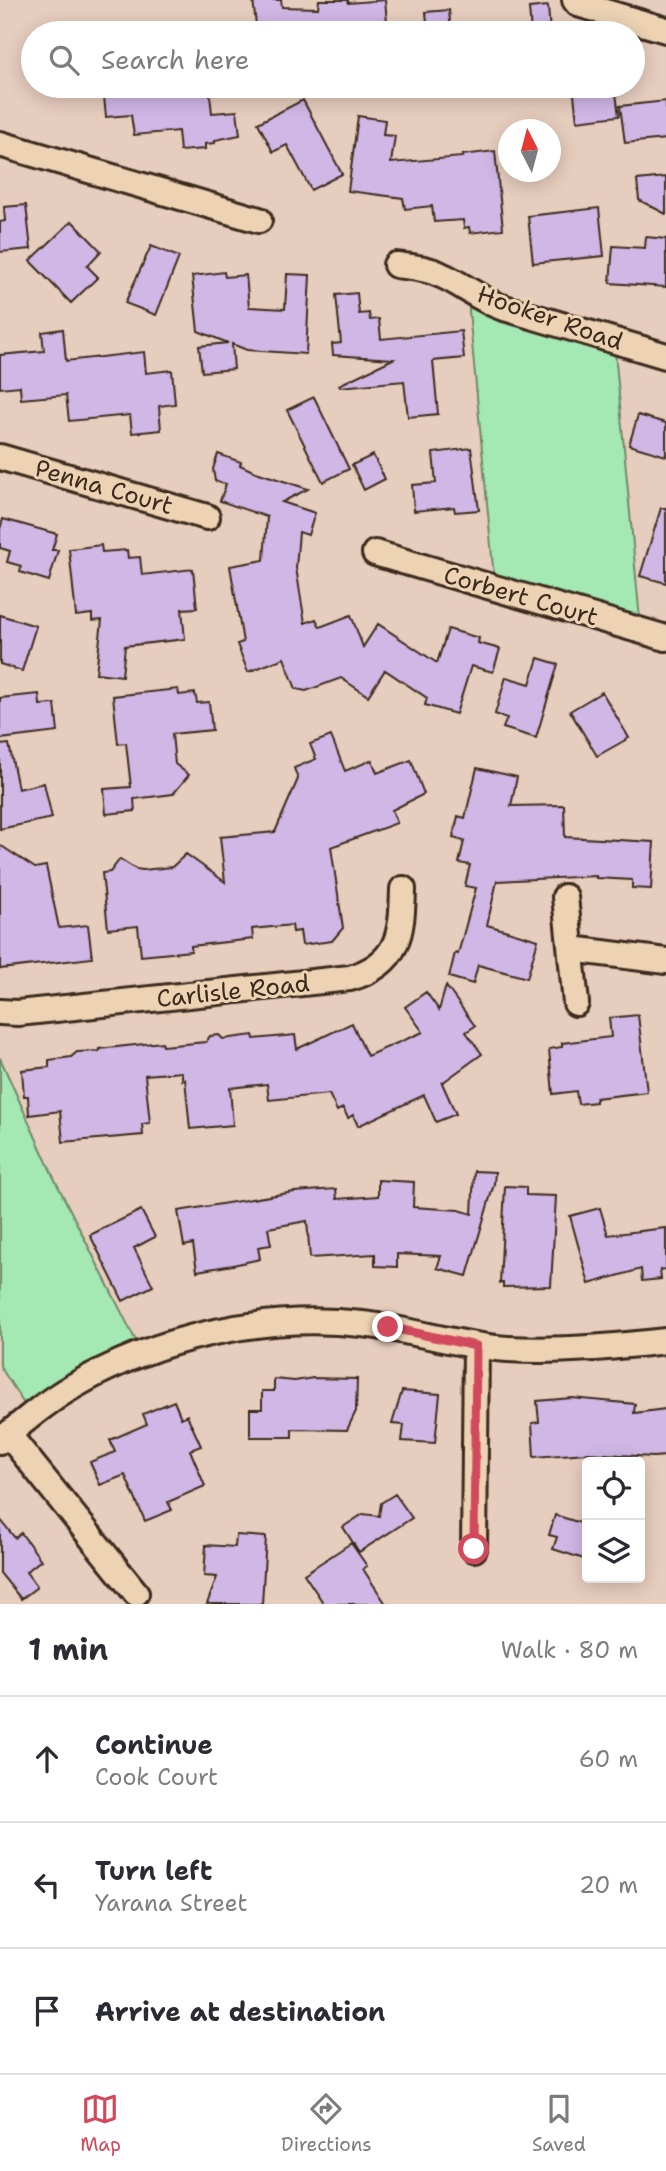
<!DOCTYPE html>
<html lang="en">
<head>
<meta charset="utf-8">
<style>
  body { margin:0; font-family:"Shantell Sans",sans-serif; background:#f7f7f7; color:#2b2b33 }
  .controls { position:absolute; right:21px; bottom:21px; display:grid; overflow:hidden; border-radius:7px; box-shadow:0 4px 18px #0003 }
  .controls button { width:63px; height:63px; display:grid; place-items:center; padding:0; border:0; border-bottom:2px solid #e1e1e2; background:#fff; color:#2b2b33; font:35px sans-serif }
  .compass { position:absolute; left:498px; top:119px; width:63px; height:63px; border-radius:50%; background:#fff; box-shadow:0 4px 18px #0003; rotate:354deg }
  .stop { position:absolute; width:21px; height:21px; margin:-16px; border:5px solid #d1495b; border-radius:50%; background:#fff }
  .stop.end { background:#d1495b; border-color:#fff; box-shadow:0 2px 7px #0008 }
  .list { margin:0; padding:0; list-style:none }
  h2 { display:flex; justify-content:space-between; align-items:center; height:91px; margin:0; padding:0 28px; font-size:30px }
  h2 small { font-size:23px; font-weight:400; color:#7c7c81 }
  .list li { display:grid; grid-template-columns:46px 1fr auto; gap:21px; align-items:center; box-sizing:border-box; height:126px; padding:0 28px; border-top:2px solid #e1e1e2 }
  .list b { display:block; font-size:26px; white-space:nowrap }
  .list p { margin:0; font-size:23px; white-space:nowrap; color:#7c7c81 }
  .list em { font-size:23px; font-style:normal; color:#7c7c81 }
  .icon { flex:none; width:38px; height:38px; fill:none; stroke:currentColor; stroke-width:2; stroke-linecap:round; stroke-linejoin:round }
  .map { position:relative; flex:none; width:666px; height:1604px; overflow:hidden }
  .search { position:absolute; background:#fff; box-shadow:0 4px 18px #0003; left:21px; right:21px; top:21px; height:77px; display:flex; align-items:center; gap:18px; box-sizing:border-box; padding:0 24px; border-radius:38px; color:#7c7c81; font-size:26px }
  .sheet { height:469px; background:#fff }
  nav { display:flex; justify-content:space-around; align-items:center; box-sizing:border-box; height:98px; border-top:2px solid #e1e1e2; background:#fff; font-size:19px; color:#7c7c81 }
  nav a { display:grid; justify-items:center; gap:4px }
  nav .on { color:#d1495b }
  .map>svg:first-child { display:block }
  .green { fill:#a4e8b4; stroke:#708969; stroke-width:2 }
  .building { fill:#d0b7e6; stroke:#3b2a1e; stroke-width:2 }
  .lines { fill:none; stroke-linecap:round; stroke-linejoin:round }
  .street-casing { stroke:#3b2a1e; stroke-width:30 }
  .street { stroke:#edd3b4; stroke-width:24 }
  .route { stroke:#d1495b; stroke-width:9 }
  .labels { text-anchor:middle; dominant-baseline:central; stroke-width:6; stroke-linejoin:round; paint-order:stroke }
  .street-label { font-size:24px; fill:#3b2a1e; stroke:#edd3b4 }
</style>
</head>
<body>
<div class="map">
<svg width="666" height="1604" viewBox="0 0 666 1604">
  <rect width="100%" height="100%" fill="#e7cdbe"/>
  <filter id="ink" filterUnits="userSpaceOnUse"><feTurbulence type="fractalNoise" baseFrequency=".0143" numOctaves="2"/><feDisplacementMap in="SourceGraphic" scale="14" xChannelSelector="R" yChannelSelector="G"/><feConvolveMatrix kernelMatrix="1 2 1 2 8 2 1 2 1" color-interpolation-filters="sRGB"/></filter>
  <g filter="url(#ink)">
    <path class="green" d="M467 290 614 341 641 631 495 588Z
      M0 1058 54 1178 142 1353 31 1415 0 1366Z"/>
    <path class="building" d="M253 0H281L282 7 318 8 319 0H348V3L385 0 388 33H257Z
      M548 6 550 33H531L529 8Z
      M449 10 451 33H428L426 12Z
      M103 86H209L212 113 237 111 240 135 215 140V143L205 144V149L180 151 178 131 134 135 131 115 106 117Z
      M573 86H615L619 116 577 121Z
      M303 100 342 174 311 190 287 145 273 152 258 123Z
      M666 101V139L625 143 620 106Z
      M358 116 385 120 383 135 395 136 391 163 463 157 462 155 495 151 503 229 470 233 469 227 464 228 463 220 434 222 432 206 405 209 403 198 348 191Z
      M666 177V214L639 200 637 180Z
      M26 205 31 249 0 252V222L5 221 4 207Z
      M599 208 604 256 533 263 528 216Z
      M72 221 101 251 87 266 98 277 71 303 30 261Z
      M646 237 666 239V287L610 283 613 246 645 248Z
      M151 246 179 257 156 315 125 303Z
      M224 272 225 277 246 275 249 307 285 309 287 274 310 275 306 354 247 350 232 344 234 369 202 372 199 346 228 343 198 331 192 276Z
      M357 293 359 314 369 313 370 320 379 319 381 339 461 331 464 358 433 361 438 414 408 417 404 381 340 387 339 385 393 359 333 355 332 344 341 343 336 295Z
      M63 329 66 361 144 352 146 373 172 370 175 404 159 406 161 430 132 433 130 415 69 421 66 395 21 399 20 386 0 388V355L44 351 42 332Z
      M314 397 349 469 323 482 287 410Z
      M638 415 666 423V456L629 445Z
      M471 448 479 510 455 512 454 507 414 511 412 485 436 483 433 453Z
      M218 454 241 462 240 465 253 471 308 489 282 502 315 513 308 535 299 532 296 568 305 623 316 619 320 627 351 615 363 647 378 624 437 663 448 629 479 638 478 643 500 649 493 672 471 666 456 714 425 705 427 698 385 670 368 696 341 678 306 691 296 689 284 658 248 672 237 644 243 642 230 566 264 560 267 517 220 501 226 484 215 481 213 469Z
      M373 455 385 479 364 490 352 465Z
      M661 508H666V583L640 576Z
      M3 519 57 534 52 550H58L49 581 20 572 21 566 7 562 10 551 0 548V529Z
      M101 545 102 552 127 550 128 558 140 557 142 575 193 569 197 608 182 609 185 639 125 646 122 676 96 673 102 620 92 621V614L76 616 69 549Z
      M0 615 36 626 22 671 0 664Z
      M538 658 558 664 536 738 503 728 507 718 495 714 506 677 530 684Z
      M178 689 179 695 195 693 197 703 209 702 212 730 172 734 175 764 189 775 173 794 134 799 135 811 106 814 104 789 131 787 126 743 118 744 113 696Z
      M602 692 629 738 597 756 570 711Z
      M39 694 40 705 55 704 58 732 0 739V698Z
      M331 736 345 771 372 760 377 773 411 760 424 794 392 810 397 823 331 847 343 928 332 941 302 945 300 931 293 932 292 925 252 929 253 939 191 946V951L141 956 138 926 108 929 102 873 110 872 120 859 136 869 143 870 172 867 186 854 225 882 220 837 275 832 298 779 294 768 316 759 310 744Z
      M9 744 18 789 44 783 52 818 0 829V745Z
      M477 768 517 777 511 806 564 805 565 837 654 842 651 889 632 888V880L596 878V876L497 881 487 925 538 940 527 978 478 965 473 984 449 977 455 953 458 954 476 888 465 886 470 865 459 863 464 841 453 838 458 816 465 818Z
      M0 845 35 868 46 866 59 928 88 925 92 958 0 969Z
      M446 986 475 1026 466 1032 482 1054 442 1083 456 1114 436 1122 424 1095 358 1126 353 1115 348 1118 343 1108 337 1111 329 1094 269 1100 267 1084 230 1088 233 1125 190 1129 185 1079 182 1080V1072L145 1075 150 1123 142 1124 143 1135 63 1142 60 1111 29 1115 28 1096H24L22 1070 49 1067V1060L71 1057 77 1052 99 1051V1049L162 1042 163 1046 206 1042 210 1036 219 1035 223 1039 253 1035 254 1039 295 1035 297 1049 352 1023 367 1056 423 1032 405 1007 426 992 439 1010Z
      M638 1015 647 1092 596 1098V1102L578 1104 576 1091 553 1094 549 1049 562 1047V1043L611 1037 609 1018Z
      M474 1171 495 1172 494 1184 467 1276 437 1268 441 1256 397 1254V1267L375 1266V1254L310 1258 307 1221 268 1228 271 1245 258 1247 260 1259 233 1265 197 1271 193 1244 184 1246 178 1211 294 1192 336 1189 337 1199 378 1196V1180L414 1182 413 1207 459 1210 472 1214Z
      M505 1186 526 1187V1195L556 1196 551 1286 503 1287V1283H500Z
      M600 1208 608 1235 666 1228V1269L660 1270 661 1279 642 1281 641 1269 589 1284 570 1216Z
      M141 1210 155 1237 134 1248 153 1286 123 1301 90 1235Z
      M313 1378 357 1379 356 1411 347 1430 292 1429V1437H250V1409H262V1391H274V1379L295 1381Z
      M402 1391 440 1394 435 1443 402 1441 404 1425 392 1424Z
      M572 1398 635 1404 634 1413 666 1409V1456L653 1457 588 1453 534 1457 532 1423 539 1422 537 1401Z
      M174 1401 181 1418 187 1415 201 1446 190 1450 205 1486 168 1502 172 1510 145 1521 125 1475 100 1485 90 1462 115 1452 110 1440 147 1424 143 1414Z
      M395 1494 412 1518 359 1552 343 1527 363 1514 379 1516 381 1503Z
      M555 1515 587 1525V1560L553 1549 557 1537 549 1535Z
      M0 1519 15 1538 21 1533 41 1560 26 1572 37 1587 21 1599 0 1573Z
      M236 1535 266 1537 262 1604H207L217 1577 204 1576 206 1545 235 1547Z
      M351 1543 367 1566 363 1569 386 1604H324L304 1574Z"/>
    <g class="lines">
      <defs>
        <path id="street" d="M575 0 578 4 666 30
          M0 144 259 220
          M396 265C411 267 427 268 441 275 462 284 479 299 501 307L666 356
          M0 457 207 517
          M375 553 666 638
          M565 897 576 1003
          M571 949 666 961
          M0 1012 18 1013 350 978C399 964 402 934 403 889
          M8 1434 136 1593
          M0 1441C23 1422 46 1402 72 1387 157 1337 263 1313 362 1324 411 1329 458 1346 508 1349 560 1352 614 1347 666 1341
          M474 1549 476 1346"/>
      </defs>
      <use href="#street" class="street-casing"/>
      <use href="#street" class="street"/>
    </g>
  </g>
  <g class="lines" filter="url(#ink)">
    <path class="route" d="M388 1327 476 1346 474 1549"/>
  </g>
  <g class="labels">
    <g class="street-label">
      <text transform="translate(550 318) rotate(19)">Hooker Road</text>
      <text transform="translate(104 487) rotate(16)">Penna Court</text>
      <text transform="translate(521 596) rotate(16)">Corbert Court</text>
      <text transform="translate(233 991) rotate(-6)">Carlisle Road</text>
    </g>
  </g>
</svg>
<div class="controls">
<button><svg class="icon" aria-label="locate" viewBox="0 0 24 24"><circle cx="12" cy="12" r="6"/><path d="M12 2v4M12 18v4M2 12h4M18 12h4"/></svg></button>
<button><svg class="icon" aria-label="layers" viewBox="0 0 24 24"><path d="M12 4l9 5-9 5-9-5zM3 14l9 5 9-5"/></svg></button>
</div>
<svg class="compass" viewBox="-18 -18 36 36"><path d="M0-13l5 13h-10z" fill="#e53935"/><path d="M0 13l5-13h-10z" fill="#7c7c81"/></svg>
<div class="stop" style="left:474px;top:1549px"></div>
<div class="stop end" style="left:388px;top:1327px"></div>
<div class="search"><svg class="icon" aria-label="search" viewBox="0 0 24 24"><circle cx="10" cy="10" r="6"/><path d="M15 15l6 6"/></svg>Search here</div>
</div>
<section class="sheet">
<h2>1 min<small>Walk · 80 m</small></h2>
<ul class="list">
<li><svg class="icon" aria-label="ahead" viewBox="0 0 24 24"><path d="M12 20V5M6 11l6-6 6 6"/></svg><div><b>Continue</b><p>Cook Court</p></div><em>60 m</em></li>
<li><svg class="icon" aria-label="left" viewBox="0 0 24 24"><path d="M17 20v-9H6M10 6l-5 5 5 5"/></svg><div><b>Turn left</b><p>Yarana Street</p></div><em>20 m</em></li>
<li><svg class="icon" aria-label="arrive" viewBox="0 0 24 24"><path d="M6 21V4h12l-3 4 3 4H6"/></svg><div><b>Arrive at destination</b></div></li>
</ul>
</section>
<nav>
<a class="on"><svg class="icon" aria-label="map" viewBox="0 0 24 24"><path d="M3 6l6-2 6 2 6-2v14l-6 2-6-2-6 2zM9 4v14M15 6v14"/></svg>Map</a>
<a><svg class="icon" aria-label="directions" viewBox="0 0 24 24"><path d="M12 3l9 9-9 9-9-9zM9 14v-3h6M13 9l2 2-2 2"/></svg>Directions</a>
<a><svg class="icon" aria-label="saved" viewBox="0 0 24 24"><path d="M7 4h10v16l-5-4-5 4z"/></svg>Saved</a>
</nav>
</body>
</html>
